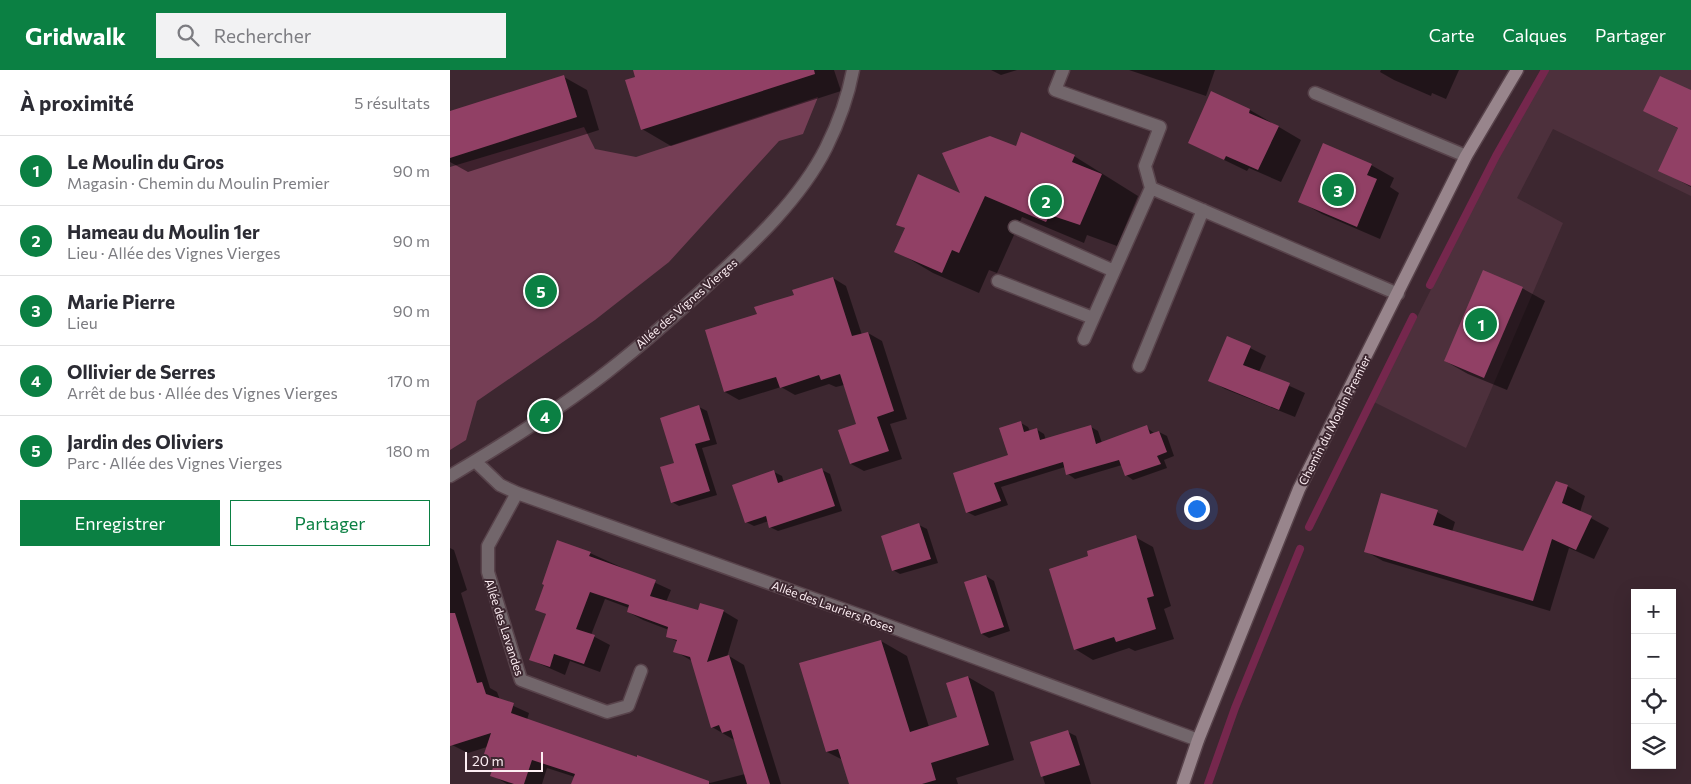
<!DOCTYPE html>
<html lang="fr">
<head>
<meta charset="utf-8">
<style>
  body { margin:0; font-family:Commissioner,sans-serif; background:#f2f2f3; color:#2b2b33 }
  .controls { position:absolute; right:15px; bottom:15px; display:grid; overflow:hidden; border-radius:0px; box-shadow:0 5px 20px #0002 }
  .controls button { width:45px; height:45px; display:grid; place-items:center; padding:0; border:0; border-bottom:1px solid #e1e1e2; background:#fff; color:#2b2b33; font:25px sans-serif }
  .scale { position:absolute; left:15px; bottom:12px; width:78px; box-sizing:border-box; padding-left:5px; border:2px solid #fdeef3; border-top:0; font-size:14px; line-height:18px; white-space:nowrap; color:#fdeef3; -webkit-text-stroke:4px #3d2730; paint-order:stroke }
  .you { position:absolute; left:746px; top:438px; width:18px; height:18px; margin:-12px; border:4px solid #fff; border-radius:50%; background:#1a73e8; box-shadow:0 0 0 8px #1a73e833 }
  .badge { display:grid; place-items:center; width:32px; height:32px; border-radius:50%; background:#0b8043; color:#fff; font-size:16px; font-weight:700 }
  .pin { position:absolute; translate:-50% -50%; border:2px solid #fff; box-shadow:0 1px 5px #0006 }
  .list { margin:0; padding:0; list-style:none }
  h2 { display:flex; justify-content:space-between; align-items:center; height:65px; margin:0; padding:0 20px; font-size:21px }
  h2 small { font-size:16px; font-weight:400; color:#7c7c81 }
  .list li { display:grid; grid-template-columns:32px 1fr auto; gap:15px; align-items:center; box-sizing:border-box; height:70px; padding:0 20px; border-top:1px solid #e1e1e2 }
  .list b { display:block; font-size:19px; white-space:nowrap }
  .list p { margin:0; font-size:16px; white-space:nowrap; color:#7c7c81 }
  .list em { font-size:16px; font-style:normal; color:#7c7c81 }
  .actions { display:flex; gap:10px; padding:15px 20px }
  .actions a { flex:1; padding:11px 0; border:1px solid #0b8043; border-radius:0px; text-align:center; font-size:18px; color:#0b8043 }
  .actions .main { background:#0b8043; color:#fff }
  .icon { flex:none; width:28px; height:28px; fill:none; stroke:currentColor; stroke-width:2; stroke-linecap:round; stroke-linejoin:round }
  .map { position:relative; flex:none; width:1241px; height:714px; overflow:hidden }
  header { display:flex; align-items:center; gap:30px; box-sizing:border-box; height:70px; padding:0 25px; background:#0b8043; color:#fff }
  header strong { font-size:24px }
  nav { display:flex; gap:28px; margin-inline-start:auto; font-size:18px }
  .search { width:350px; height:45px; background:#f2f2f3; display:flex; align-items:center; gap:12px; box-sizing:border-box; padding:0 18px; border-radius:0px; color:#7c7c81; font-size:19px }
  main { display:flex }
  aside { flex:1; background:#fff }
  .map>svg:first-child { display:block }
  .built { fill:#4d303c }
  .green { fill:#753e55 }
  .shadow { fill:#0007 }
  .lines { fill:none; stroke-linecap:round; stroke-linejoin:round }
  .stream { stroke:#75274d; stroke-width:8 }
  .building { fill:#914065 }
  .minor-casing { stroke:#58434b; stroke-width:15 }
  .secondary-casing { stroke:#58434b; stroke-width:15 }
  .minor { stroke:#72666b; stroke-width:12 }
  .secondary { stroke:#98858c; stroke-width:12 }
  .labels { text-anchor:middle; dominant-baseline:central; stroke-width:4; stroke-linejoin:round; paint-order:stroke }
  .street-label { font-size:12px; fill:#fdeef3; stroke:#3d2730 }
</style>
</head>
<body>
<header>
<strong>Gridwalk</strong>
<div class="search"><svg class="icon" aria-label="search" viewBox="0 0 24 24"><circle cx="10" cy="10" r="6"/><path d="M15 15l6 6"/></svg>Rechercher</div>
<nav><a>Carte</a><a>Calques</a><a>Partager</a></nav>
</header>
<main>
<aside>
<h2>À proximité<small>5 résultats</small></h2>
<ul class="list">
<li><span class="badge">1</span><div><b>Le Moulin du Gros</b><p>Magasin · Chemin du Moulin Premier</p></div><em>90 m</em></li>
<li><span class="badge">2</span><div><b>Hameau du Moulin 1er</b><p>Lieu · Allée des Vignes Vierges</p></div><em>90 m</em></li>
<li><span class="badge">3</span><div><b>Marie Pierre</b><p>Lieu</p></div><em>90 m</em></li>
<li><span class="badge">4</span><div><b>Ollivier de Serres</b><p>Arrêt de bus · Allée des Vignes Vierges</p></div><em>170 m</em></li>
<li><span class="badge">5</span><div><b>Jardin des Oliviers</b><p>Parc · Allée des Vignes Vierges</p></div><em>180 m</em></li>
</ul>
<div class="actions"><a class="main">Enregistrer</a><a>Partager</a></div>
</aside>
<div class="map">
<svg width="1241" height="714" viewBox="0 0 1241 714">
  <rect width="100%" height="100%" fill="#3d2730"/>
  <path class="built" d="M1098 0H1241V126L1103 59 1067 128 1113 153 1016 378 924 332 1046 91Z"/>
  <path class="green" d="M368 27 353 64 329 71 219 192 145 250 27 331 16 370 0 380V97L134 57 145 79 186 87Z"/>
  <path class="shadow" d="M185 0H384L391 21 221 76 192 59Z
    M541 0H567L551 5Z
    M679 0H765L756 26Z
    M931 0H1009L996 29 982 23 981 26 944 10 930 2Z
    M114 7 137 20 149 60 18 102 0 92V43Z
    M1241 22V117L1210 100 1229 59 1195 41Z
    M762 23 800 40 851 70 831 112 799 98 797 101 739 73Z
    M572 64 624 86 688 126 667 176 637 165 634 173 572 147 547 203 539 200 529 223 483 203 446 181 456 159 447 154 513 126 566 78Z
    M921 95 944 108 940 117 949 123 930 169 872 144 849 131Z
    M383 208 396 216 412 265 418 263 432 271 457 349 440 354 452 389 414 401 401 394 407 354 394 315 386 317 379 314 345 325 331 317 289 330 275 322 308 245Z
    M1072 218 1095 231 1057 320 1018 304 995 291Z
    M800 278 816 286 809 302 855 323 845 347 775 319 760 310Z
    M249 337 257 341 267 374 252 378 267 425 229 436 222 432 226 394Z
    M571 353 578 357 580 361 586 359 594 364 596 370 641 357 648 361 652 373 696 357 705 364 709 362 717 366 724 386 714 390 717 398 683 410 676 405 672 395 625 409 618 404 615 397 551 417 558 435 525 446 517 442 559 386Z
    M372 400 380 404 392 441 328 461 320 457 319 451 304 456 296 452 324 402 332 406 334 413Z
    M1117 416 1135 426 1130 442 1159 458 1144 489 1119 478 1100 541 933 491 915 481 987 442 1005 452 1002 462 1074 483Z
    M469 455 477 459 488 493 450 504 443 500Z
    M685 467 703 477 721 536 714 539 724 569 685 581 679 578 643 590 625 579 640 487Z
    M0 478 4 480 17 520 11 523 40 618 47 622 50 630 79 643 77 650 260 713 295 704 286 671 262 657 242 591 225 581 228 572 217 566 219 560 193 550 178 542 179 538 155 529 141 565 160 575 150 602 120 591 115 605 81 590 97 545 87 539 140 483 221 520 216 532 249 542 273 541 288 550 277 587 279 586 294 595 331 714H122L125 707 97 698 92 714H57L42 705 46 693 34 687 37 677 18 683 2 675 0 667Z
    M536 506 544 511 560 561 539 568 532 564Z
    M431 571 457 586 479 657 508 648 518 607 544 622 564 690 506 708 508 714H400L393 690 377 682Z
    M618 662 626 666 641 714H595L582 673Z"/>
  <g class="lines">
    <path class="stream" d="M980 215 1046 86 1095 0
      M859 457 963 247
      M758 714 785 638 850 479"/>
  </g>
  <path class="building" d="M183 0H364L365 4 191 60 175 10 185 7Z
    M114 5 127 47 0 88V41Z
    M1210 6 1241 20V116L1208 101 1228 58 1193 41Z
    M761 21 800 39 799 43 829 56 808 100 776 86 774 90 738 73Z
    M571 62 625 85 622 92 652 104 630 155 600 145 596 152 535 126 509 183 502 180 492 203 444 182 455 158 446 155 468 104 510 123 492 83 540 66 566 76Z
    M873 73 922 94 917 105 927 109 907 157 848 132Z
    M1033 200 1073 217 1034 308 994 291Z
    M383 207 402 266 418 262 444 341 427 347 439 381 400 394 388 360 406 354 390 304 371 310 369 305 330 318 326 307 274 322 255 260 307 244 304 237 344 225 342 220Z
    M777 266 801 276 793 295 840 313 829 340 758 311Z
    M249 335 260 370 245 374 260 421 221 433 210 397 224 393 210 348Z
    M571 351 574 362 587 358 590 370 641 355 646 374 697 355 700 364 709 361 717 382 707 386 711 394 675 406 669 390 616 405 613 392 544 413 551 431 516 443 503 403 558 385 549 358Z
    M372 398 385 436 319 458 316 446 295 453 282 415 324 400 328 413Z
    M1106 411 1118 415 1112 433 1142 446 1126 480 1102 469 1083 531 914 482 931 423 988 440 983 455 1073 481Z
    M469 453 481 489 442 501 431 466Z
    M686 465 704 526 697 528 706 559 666 572 664 567 624 580 599 499 638 486 637 481Z
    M107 470 141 482 139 486 206 510 200 526 248 540 250 533 274 540 257 592 279 585 320 714H297L281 660 272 663 269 655 261 658 240 587 223 582 227 570 216 567 218 557 177 542 179 535 140 522 126 559 145 565 134 594 104 584 100 597 79 590 96 544 85 540 94 515 92 514Z
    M536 505 554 557 531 564 514 512Z
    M0 543H5L27 613 32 612 36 624 64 633 61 643 187 687V685L259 711V714H121L125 704 82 690 74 714H64L40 706 45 692 33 687 41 663 0 676Z
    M431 570 460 662 507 647 496 613 518 606 539 675 481 693 486 710 472 714H399L388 679 376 682 349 593Z
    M618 660 630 695 591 707 580 672Z"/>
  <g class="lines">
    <defs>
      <path id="minor" d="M613 0 605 20 710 57 695 96 701 118 948 224
        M865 23 1016 86
        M565 157 664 201
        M548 211 643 248
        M634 269 701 118
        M689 296 753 140
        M25 391 50 415 67 423 420 549 748 670
        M0 406C54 374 108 340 157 302 194 273 229 242 263 210 303 173 351 128 376 78 388 54 398 27 403 0
        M67 423 38 476V502L71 610 157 642 178 636 191 601"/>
      <path id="secondary" d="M733 714 748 670 849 419 1016 86 1067 0"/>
    </defs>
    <use href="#minor" class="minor-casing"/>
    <use href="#secondary" class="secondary-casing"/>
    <use href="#minor" class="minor"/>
    <use href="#secondary" class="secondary"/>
  </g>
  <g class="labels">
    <g class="street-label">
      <text transform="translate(236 233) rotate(-41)">Allée des Vignes Vierges</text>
      <text transform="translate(884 350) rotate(-63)">Chemin du Moulin Premier</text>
      <text transform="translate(383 536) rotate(20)">Allée des Lauriers Roses</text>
      <text transform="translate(55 557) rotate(72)">Allée des Lavandes</text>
    </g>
  </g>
</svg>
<div class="controls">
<button>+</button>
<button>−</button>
<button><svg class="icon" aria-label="locate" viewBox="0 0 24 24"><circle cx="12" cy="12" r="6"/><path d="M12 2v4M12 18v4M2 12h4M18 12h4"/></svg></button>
<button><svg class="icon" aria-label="layers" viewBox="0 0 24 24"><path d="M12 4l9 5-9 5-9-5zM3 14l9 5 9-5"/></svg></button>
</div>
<div class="scale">20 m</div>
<div class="you"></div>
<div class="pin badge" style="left:1031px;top:254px">1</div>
<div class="pin badge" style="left:596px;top:131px">2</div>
<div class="pin badge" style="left:888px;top:120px">3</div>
<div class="pin badge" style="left:95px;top:346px">4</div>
<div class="pin badge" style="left:91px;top:221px">5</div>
</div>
</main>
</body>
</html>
